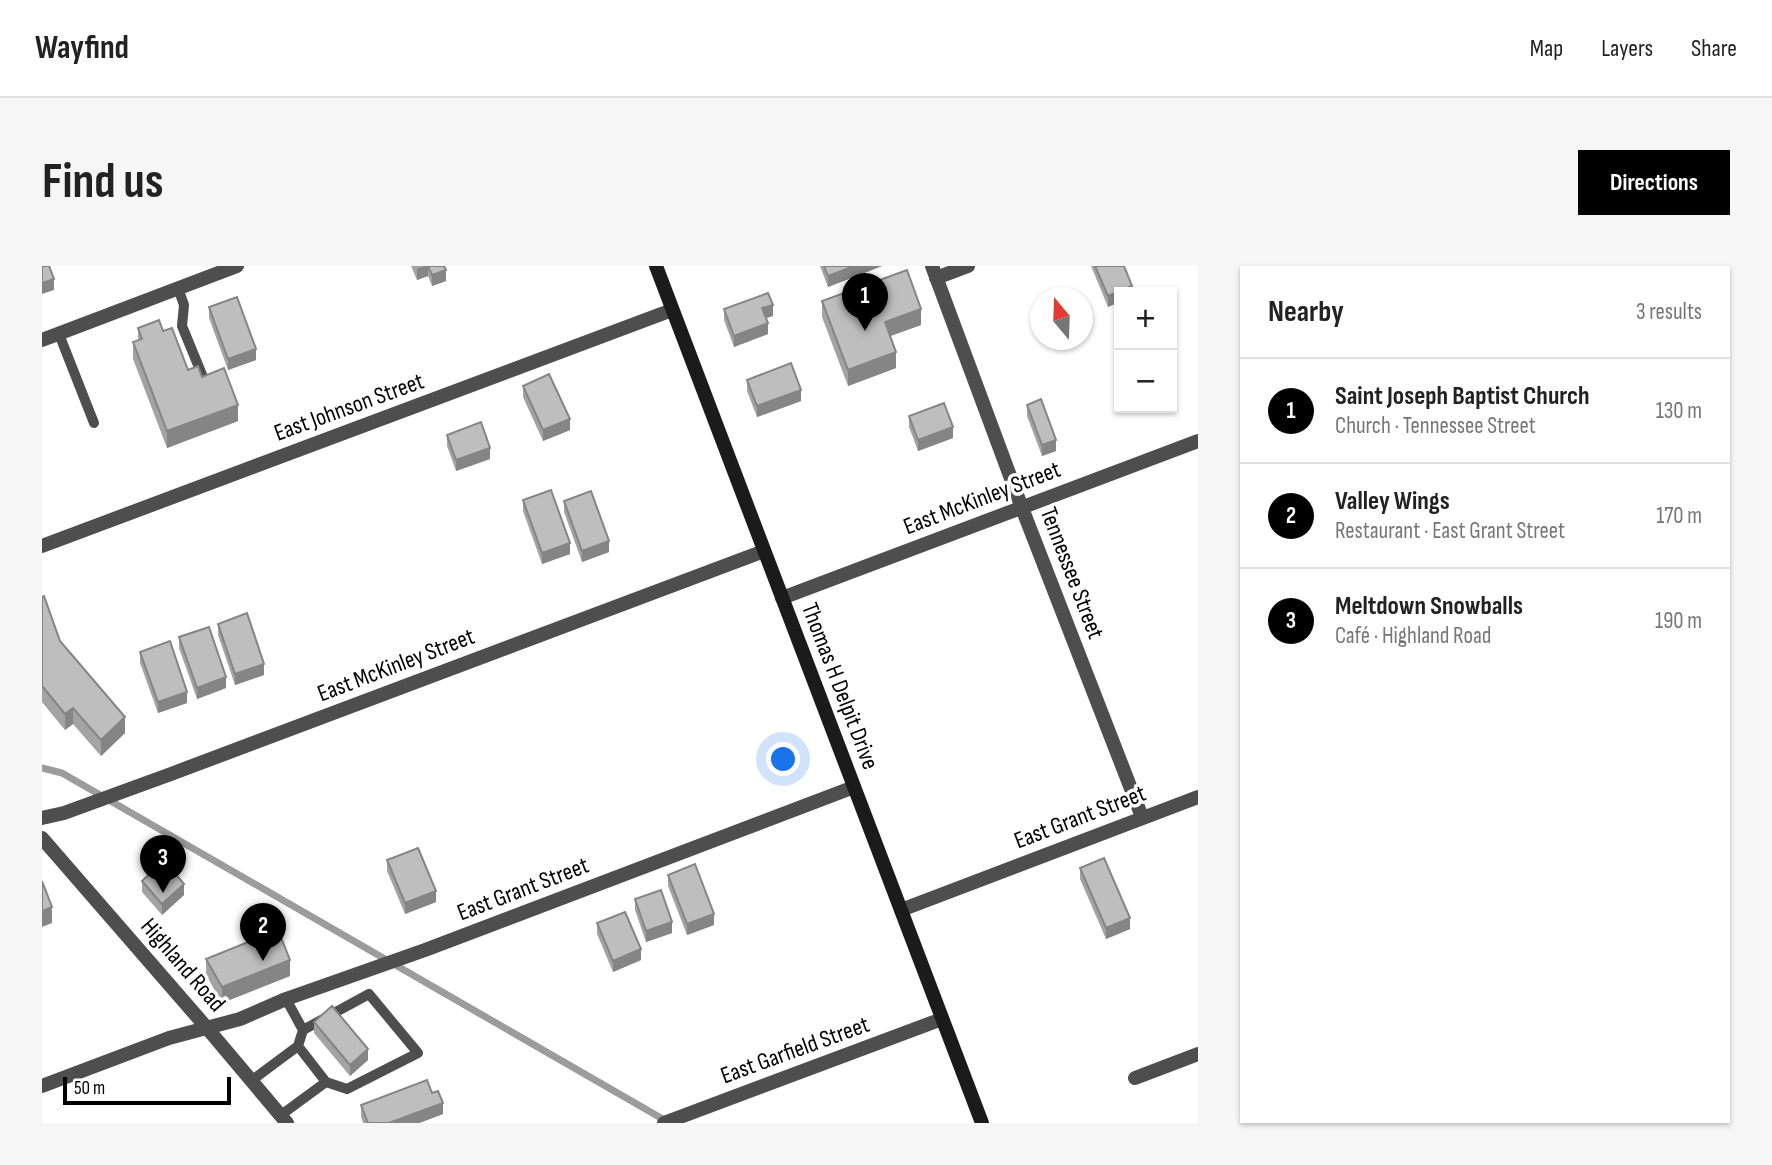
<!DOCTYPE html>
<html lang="en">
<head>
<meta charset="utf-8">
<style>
  body { margin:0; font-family:"Sofia Sans Condensed",sans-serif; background:#f6f6f6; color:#222 }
  .controls { position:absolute; right:21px; top:21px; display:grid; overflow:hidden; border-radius:0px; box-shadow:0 2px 5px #0004 }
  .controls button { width:63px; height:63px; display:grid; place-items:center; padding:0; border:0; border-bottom:2px solid #e0e0e0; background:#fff; color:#222; font:35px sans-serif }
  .compass { position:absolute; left:988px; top:21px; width:63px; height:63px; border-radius:50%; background:#fff; box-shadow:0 2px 5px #0004; rotate:341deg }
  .scale { position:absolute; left:21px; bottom:18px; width:168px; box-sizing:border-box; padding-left:7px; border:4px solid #000; border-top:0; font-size:19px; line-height:24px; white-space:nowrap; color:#000; -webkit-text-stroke:5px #fff; paint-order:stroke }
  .you { position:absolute; left:742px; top:494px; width:24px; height:24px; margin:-18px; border:5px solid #fff; border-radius:50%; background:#1a73e8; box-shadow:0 0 0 10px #1a73e833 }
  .badge { display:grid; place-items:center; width:46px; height:46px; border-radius:50%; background:#000; color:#fff; font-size:23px; font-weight:700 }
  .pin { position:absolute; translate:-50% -58px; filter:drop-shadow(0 2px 4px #0008) }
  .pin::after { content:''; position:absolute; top:37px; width:24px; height:21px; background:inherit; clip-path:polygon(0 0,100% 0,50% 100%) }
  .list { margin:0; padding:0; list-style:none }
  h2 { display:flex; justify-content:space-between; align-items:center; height:91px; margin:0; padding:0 28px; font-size:30px }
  h2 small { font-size:23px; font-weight:400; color:#767676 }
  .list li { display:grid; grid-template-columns:46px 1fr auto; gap:21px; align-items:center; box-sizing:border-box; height:105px; padding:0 28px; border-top:2px solid #e0e0e0 }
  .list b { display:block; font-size:26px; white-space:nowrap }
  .list p { margin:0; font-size:23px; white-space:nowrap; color:#767676 }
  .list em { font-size:23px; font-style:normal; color:#767676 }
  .map { position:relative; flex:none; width:1156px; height:857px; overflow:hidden; border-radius:0px }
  header { display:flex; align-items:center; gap:42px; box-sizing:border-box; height:98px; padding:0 35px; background:#fff; border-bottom:2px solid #e0e0e0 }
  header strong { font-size:33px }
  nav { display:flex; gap:38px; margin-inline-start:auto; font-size:24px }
  .intro { display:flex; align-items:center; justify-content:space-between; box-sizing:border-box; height:168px; padding:0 42px }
  h1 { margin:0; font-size:49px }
  .button { padding:18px 32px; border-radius:0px; background:#000; color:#fff; font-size:24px; font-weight:700 }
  main { display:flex; gap:42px; padding:0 42px }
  aside { flex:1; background:#fff; border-radius:0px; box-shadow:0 2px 5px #0004 }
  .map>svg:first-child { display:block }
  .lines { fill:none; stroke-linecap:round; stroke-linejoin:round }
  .stream { stroke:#9c9c9c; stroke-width:7 }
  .service { stroke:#4e4e4e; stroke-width:10 }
  .minor { stroke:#4e4e4e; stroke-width:14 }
  .tertiary { stroke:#4e4e4e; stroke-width:14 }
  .secondary { stroke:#1b1b1b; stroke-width:14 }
  .wall { fill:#a3a3a3 }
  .shaded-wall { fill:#858585 }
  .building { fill:#bebebe; stroke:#858585; stroke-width:2 }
  .labels { text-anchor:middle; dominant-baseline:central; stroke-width:7; stroke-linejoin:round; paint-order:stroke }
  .street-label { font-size:24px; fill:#000; stroke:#fff }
</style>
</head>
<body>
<header>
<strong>Wayfind</strong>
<nav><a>Map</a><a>Layers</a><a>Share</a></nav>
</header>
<div class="intro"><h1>Find us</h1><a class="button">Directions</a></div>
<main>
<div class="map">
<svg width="1156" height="857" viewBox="0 0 1156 857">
  <rect width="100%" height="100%" fill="#fff"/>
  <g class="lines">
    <path class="stream" d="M0 502 20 507 626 856"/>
    <path class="service" d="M136 22 142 39 140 60 163 116
      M17 68 52 157
      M244 733 261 764
      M209 815 256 780 261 764 327 728 376 787 305 823 284 816 256 780
      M239 849 284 816"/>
    <path class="minor" d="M890 0 980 242 1100 551
      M894 12 926 0
      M0 74 195 0
      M0 280 630 44
      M740 332 1156 175
      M859 644 1156 531
      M1093 812 1156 788
      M0 820 127 772 198 753 244 733 383 684 812 521
      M622 857 900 753"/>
    <path class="tertiary" d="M0 552 22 547 129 508 722 285
      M0 572 165 762 245 857"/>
    <path class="secondary" d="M614 0 940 857"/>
  </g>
  <path class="wall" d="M369 0H402L404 15 390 20 386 10 375 14Z
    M778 0H840L786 21Z
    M1049 0H1082L1090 26H1077V36L1066 41Z
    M780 35 879 59 848 70 854 102 806 120 780 51Z
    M167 41 214 94 186 104 167 52Z
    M682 43 731 50 724 52 726 68 692 81 682 54Z
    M96 62 121 65 146 104 160 111 196 155 125 182 91 93V76L96 75Z
    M705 114 759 135 715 151 705 125Z
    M481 120 528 164 501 175 481 131Z
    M985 139 1014 185 1000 190 985 150Z
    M867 150 911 172 876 185 867 161Z
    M405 169 448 193 414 205 405 180Z
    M481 234 528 288 500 298 481 245Z
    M522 235 567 286 540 296 522 246Z
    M0 331 18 375 83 467 59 490 31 458 23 464 0 436Z
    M176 358 222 409 193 419 176 369Z
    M137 371 184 422 155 433 137 382Z
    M98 386 145 437 116 447 98 397Z
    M345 594 394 636 363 648 345 605Z
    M1038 602 1088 663 1064 673 1038 613Z
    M626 609 672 659 645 669 626 620Z
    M100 615 142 629 120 649 100 626Z
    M593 633 630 667 604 676 593 644Z
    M555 657 599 694 571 706 555 668Z
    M164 693 248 710 180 737 164 709Z
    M272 756 326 794 308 810 272 767Z
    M390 827 401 848 377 857H321L319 850V839Z"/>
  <path class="shaded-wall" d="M383 0H386V10L375 14V3Z
    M812 0H840L786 21V10Z
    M404 4V15L390 20V9Z
    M12 13V24L0 28V17Z
    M1090 20V26H1077V36L1066 41V30Z
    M731 39V50L720 53V42Z
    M879 43V59L843 72V56Z
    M726 57V68L692 81V70Z
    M214 83V94L186 104V93Z
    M854 86V102L806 120V104Z
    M759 124V135L715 151V140Z
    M196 139V155L125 182V165Z
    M528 153V164L501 175V164Z
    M911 161V172L876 185V174Z
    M1014 174V185L1000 190V179Z
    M448 182V193L414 205V194Z
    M567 275V286L540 296V285Z
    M528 277V288L500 298V287Z
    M222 398V409L193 419V408Z
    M184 411V422L155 433V422Z
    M145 426V437L116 447V436Z
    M31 442V458L23 464V448Z
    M83 451V467L59 490V474Z
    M142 618V629L120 649V638Z
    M394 625V636L363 648V637Z
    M10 641V657L0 661V645Z
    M672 648V659L645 669V658Z
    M1088 652V663L1064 673V662Z
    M630 656V667L604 676V665Z
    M599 683V694L571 706V695Z
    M248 694V710L180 737V721Z
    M326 783V794L308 810V799Z
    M401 837V848L377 857H347Z"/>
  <path class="building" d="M0 0H7L12 13 0 17Z
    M386 0H402L404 4 390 9Z
    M782 0H812L786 10Z
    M1053 0H1082L1090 20 1066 30Z
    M865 4 879 43 843 56 854 86 806 104 780 35Z
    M726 27 731 39 720 42 726 57 692 70 682 43Z
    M195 31 214 83 186 93 167 41Z
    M117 54 121 65 130 62 146 104 156 100 160 111 182 102 196 139 125 165 91 76 100 73 96 62Z
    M749 97 759 124 715 140 705 114Z
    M507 108 528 153 501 164 481 120Z
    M999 133 1014 174 1000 179 985 139Z
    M902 137 911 161 876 174 867 150Z
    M439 156 448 182 414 194 405 169Z
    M509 224 528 277 500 287 481 234Z
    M549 225 567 275 540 285 522 235Z
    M2 330 18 375 83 451 59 474 31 442 23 448 0 420V331Z
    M205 347 222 398 193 408 176 358Z
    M167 361 184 411 155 422 137 371Z
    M128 375 145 426 116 436 98 386Z
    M376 582 394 625 363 637 345 594Z
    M1062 592 1088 652 1064 662 1038 602Z
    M124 597 142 618 120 638 100 615 113 603 115 605Z
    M653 598 672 648 645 658 626 609Z
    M0 615 10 641 0 645Z
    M619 624 630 656 604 665 593 633Z
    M583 646 599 683 571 695 555 657Z
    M236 664 248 694 180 721 164 693Z
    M290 740 326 783 308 799 272 756Z
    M385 814 390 827 396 825 401 837 347 857H326L319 839Z"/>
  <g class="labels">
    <g class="street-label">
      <text transform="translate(307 141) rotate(-20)">East Johnson Street</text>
      <text transform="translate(940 232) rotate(-21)">East McKinley Street</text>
      <text transform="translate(1030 307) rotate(69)">Tennessee Street</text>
      <text transform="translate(354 399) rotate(-21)">East McKinley Street</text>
      <text transform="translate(798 420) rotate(69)">Thomas H Delpit Drive</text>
      <text transform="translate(1038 551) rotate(-21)">East Grant Street</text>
      <text transform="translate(481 623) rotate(-21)">East Grant Street</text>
      <text transform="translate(141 699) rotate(49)">Highland Road</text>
      <text transform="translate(753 784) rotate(-20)">East Garfield Street</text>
    </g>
  </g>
</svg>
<div class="controls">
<button>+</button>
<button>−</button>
</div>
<svg class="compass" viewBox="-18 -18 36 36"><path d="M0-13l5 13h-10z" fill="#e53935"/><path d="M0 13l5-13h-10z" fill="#767676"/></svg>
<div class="scale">50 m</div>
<div class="you"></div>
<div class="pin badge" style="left:823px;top:65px">1</div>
<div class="pin badge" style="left:221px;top:695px">2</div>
<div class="pin badge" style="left:121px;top:627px">3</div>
</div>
<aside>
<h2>Nearby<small>3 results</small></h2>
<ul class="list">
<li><span class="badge">1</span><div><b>Saint Joseph Baptist Church</b><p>Church · Tennessee Street</p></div><em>130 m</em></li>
<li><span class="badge">2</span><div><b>Valley Wings</b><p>Restaurant · East Grant Street</p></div><em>170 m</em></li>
<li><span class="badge">3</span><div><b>Meltdown Snowballs</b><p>Café · Highland Road</p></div><em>190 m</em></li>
</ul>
</aside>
</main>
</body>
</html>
